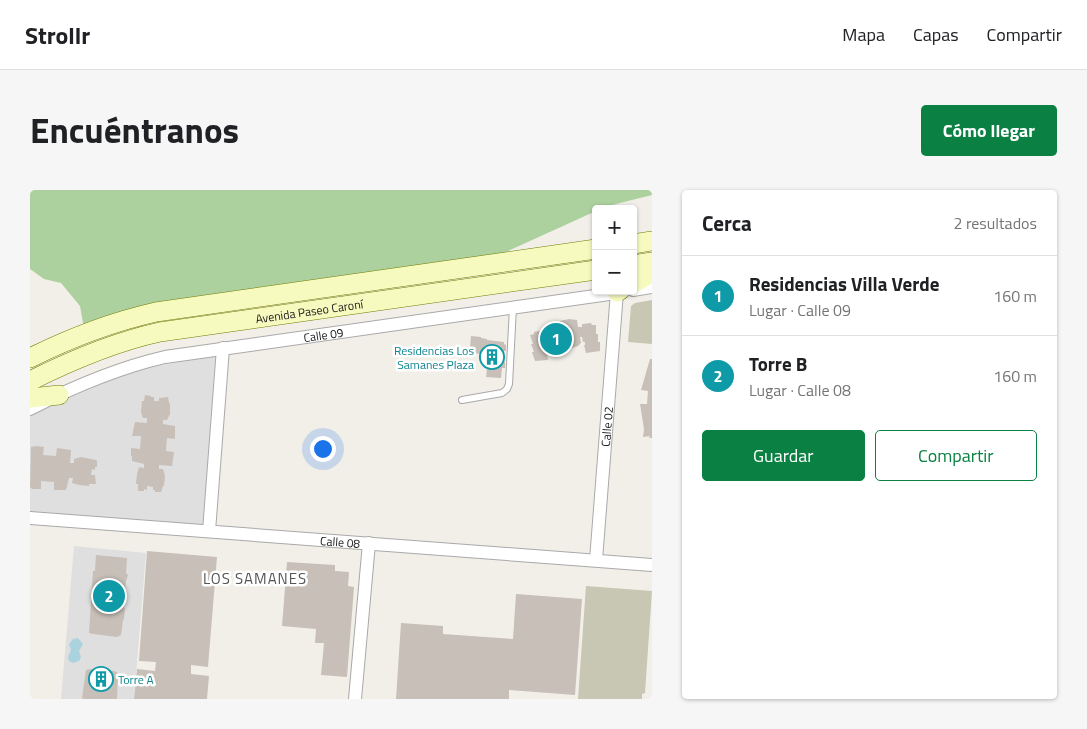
<!DOCTYPE html>
<html lang="es">
<head>
<meta charset="utf-8">
<style>
  body { margin:0; font-family:"Titillium Web",sans-serif; background:#f6f6f6; color:#202124 }
  .controls { position:absolute; right:15px; top:15px; display:grid; overflow:hidden; border-radius:5px; box-shadow:0 1px 4px #0004 }
  .controls button { width:45px; height:45px; display:grid; place-items:center; padding:0; border:0; border-bottom:1px solid #e0e0e0; background:#fff; color:#202124; font:25px sans-serif }
  .you { position:absolute; left:292px; top:258px; width:18px; height:18px; margin:-12px; border:4px solid #fff; border-radius:50%; background:#1a73e8; box-shadow:0 0 0 8px #1a73e833 }
  .badge { display:grid; place-items:center; width:32px; height:32px; border-radius:50%; background:#0b8043; color:#fff; font-size:16px; font-weight:700 }
  .pin { position:absolute; translate:-50% -50%; border:2px solid #fff; box-shadow:0 1px 5px #0006 }
  .list { margin:0; padding:0; list-style:none }
  h2 { display:flex; justify-content:space-between; align-items:center; height:65px; margin:0; padding:0 20px; font-size:21px }
  h2 small { font-size:16px; font-weight:400; color:#757577 }
  .list li { display:grid; grid-template-columns:32px 1fr auto; gap:15px; align-items:center; box-sizing:border-box; height:80px; padding:0 20px; border-top:1px solid #e0e0e0 }
  .list b { display:block; font-size:19px; white-space:nowrap }
  .list p { margin:0; font-size:16px; white-space:nowrap; color:#757577 }
  .list em { font-size:16px; font-style:normal; color:#757577 }
  .actions { display:flex; gap:10px; padding:15px 20px }
  .actions a { flex:1; padding:11px 0; border:1px solid #0b8043; border-radius:5px; text-align:center; font-size:18px; color:#0b8043 }
  .actions .main { background:#0b8043; color:#fff }
  .map { position:relative; flex:none; width:622px; height:509px; overflow:hidden; border-radius:5px }
  header { display:flex; align-items:center; gap:30px; box-sizing:border-box; height:70px; padding:0 25px; background:#fff; border-bottom:1px solid #e0e0e0 }
  header strong { font-size:24px }
  nav { display:flex; gap:28px; margin-inline-start:auto; font-size:18px }
  .intro { display:flex; align-items:center; justify-content:space-between; box-sizing:border-box; height:120px; padding:0 30px }
  h1 { margin:0; font-size:35px }
  .button { padding:12px 22px; border-radius:5px; background:#0b8043; color:#fff; font-size:18px; font-weight:700 }
  main { display:flex; gap:30px; padding:0 30px }
  aside { flex:1; background:#fff; border-radius:5px; box-shadow:0 1px 4px #0004 }
  .map>svg:first-child { display:block }
  .residential { fill:#e0dfdf }
  .construction { fill:#c7c7b4 }
  .forest { fill:#add19e }
  .water { fill:#aad3df }
  .building { fill:#c7bfb8 }
  .lines { fill:none; stroke-linecap:round; stroke-linejoin:round }
  .lane-casing { stroke:#a9a9a9; stroke-width:8 }
  .street-casing { stroke:#a9a9a9; stroke-width:14 }
  .secondary-casing { stroke:#707d05; stroke-width:20 }
  .lane { stroke:#fff; stroke-width:6 }
  .street { stroke:#fff; stroke-width:12 }
  .secondary { stroke:#f7fabf; stroke-width:19 }
  .labels { text-anchor:middle; dominant-baseline:central; stroke-width:5; stroke-linejoin:round; paint-order:stroke }
  .street-label { font-size:12px; fill:#222; stroke:#fff }
  .culture-label { font-size:12px; fill:#0d838f; stroke:#fff; text-anchor:end }
  .quarter-label { font-size:15px; letter-spacing:1px; fill:#555; stroke:#fff }
</style>
</head>
<body>
<header>
<strong>Strollr</strong>
<nav><a>Mapa</a><a>Capas</a><a>Compartir</a></nav>
</header>
<div class="intro"><h1>Encuéntranos</h1><a class="button">Cómo llegar</a></div>
<main>
<div class="map">
<svg width="622" height="509" viewBox="0 0 622 509">
  <rect width="100%" height="100%" fill="#f2efe9"/>
  <path class="residential" d="M188 165 175 336 0 323V225L89 186 116 178Z
    M44 356 116 363 104 509H31Z"/>
  <path class="construction" d="M622 110V154L598 152 601 116 605 113Z
    M556 396 622 401 615 503 612 504V509H548Z"/>
  <path class="forest" d="M0 0H622V5L566 19V21L443 77 55 144 50 116 31 93 14 89 0 79Z"/>
  <path class="water" d="M48 448 53 454 49 461 51 467 49 471 43 473 39 471 38 467 41 460 39 454 43 449Z"/>
  <path class="building" d="M539 129 547 130 548 137H552V134L561 133 562 135H566V144H568V152H570V161L556 163 554 155H555V152H553L552 147H550L551 153 548 156 533 161 521 159 520 152H517L518 158H516L518 170 505 171 502 162H504L501 154H503L500 145 504 144V142L514 140V143H518L517 136 520 133Z
    M441 146 451 147V148L457 149V150L474 152V154L476 155V161H473L472 171 475 172V178H472L471 188 456 187 458 171 452 170 453 164 443 163V160L440 159Z
    M620 169H622V248H619L620 246 613 247 614 239 610 214H617L618 201 611 200Z
    M115 205 121 206V207H124V211H129V208L138 207 139 213 140 214V224L137 230H133V234L145 236V249L137 248 136 261 144 262 142 276 129 275V279H133L135 286 134 296H133L131 302H125V300H123V297L117 296V300L114 299V301H108V294H106L107 284 109 277 114 278V274L102 271V266H101V258L110 259 111 246H102L105 232 117 233V228H113L111 222 112 211H114Z
    M6 256 14 257 13 265 26 266 27 258 41 260 40 273H44V269L51 267 66 270 67 271V277H65V280L62 279 61 285H65L66 294H59V296L49 295 42 293 43 288H39L36 300H24V292L11 291V299H2L0 297 1 257Z
    M117 361 187 367 178 477 161 475V484L179 486 177 509H104L107 479 125 481 126 472 109 471Z
    M66 365 97 368 96 383 98 385 96 391 95 400 96 402 93 417 95 418 94 429 93 430 91 445 87 447 63 444 59 443 63 381H65Z
    M257 372 305 375V381L319 382 318 396 324 397 317 487 291 485 294 453H285L286 439 252 436Z
    M486 404 552 409 545 505 479 500V509H366L371 433 413 436V444L483 449Z
    M60 479 84 481 88 483 87 509H54L52 508 56 480Z"/>
  <g class="lines">
    <defs>
      <path id="lane" d="M432 210 472 203 477 199 479 194 483 117"/>
      <g id="street">
        <path d="M603 100 622 97"/>
        <path id="s1" d="M0 219C43 197 87 178 135 167L593 102"/>
        <path id="s2" d="M0 328 622 375"/>
        <path d="M179 341 193 158"/>
        <path id="s3" d="M566 370 587 102"/>
        <path d="M325 509 339 353"/>
      </g>
      <g id="secondary">
        <path d="M603 54 622 51"/>
        <path d="M603 75 622 72"/>
        <path d="M603 93 622 83"/>
        <path d="M587 102 589 101"/>
        <path d="M0 168C40 148 82 132 126 122L566 59"/>
        <path id="s4" d="M0 191C42 170 84 152 130 142L566 80"/>
        <path d="M0 208 29 205"/>
      </g>
    </defs>
    <use href="#lane" class="lane-casing"/>
    <use href="#street" class="street-casing"/>
    <use href="#secondary" class="secondary-casing"/>
    <use href="#lane" class="lane"/>
    <use href="#street" class="street"/>
    <use href="#secondary" class="secondary"/>
  </g>
  <defs>
    <symbol id="building-ring" viewBox="-11 -11 22 22"><circle r="9.5" fill="#fff" stroke="#0f9aa8" stroke-width="1.5"/><path d="M-4-6H4V6H1V3H-1V6H-4ZM-2.5-4.3h1.7v1.8h-1.7ZM.8-4.3h1.7v1.8H.8ZM-2.5-1h1.7V.8h-1.7ZM.8-1h1.7V.8H.8Z" fill="#0f9aa8"/></symbol>
  </defs>
  <g fill-rule="evenodd">
    <use href="#building-ring" x="448" y="153" width="28" height="28"/>
    <use href="#building-ring" x="57" y="475" width="28" height="28"/>
  </g>
  <g class="labels">
    <g class="street-label">
      <text stroke="none"><textPath href="#s4" startOffset="290">Avenida Paseo Caroní</textPath></text>
      <text stroke="none"><textPath href="#s1" startOffset="305">Calle 09</textPath></text>
      <text stroke="none"><textPath href="#s3" startOffset="134">Calle 02</textPath></text>
      <text stroke="none"><textPath href="#s2" startOffset="311">Calle 08</textPath></text>
    </g>
    <g class="culture-label">
      <text x="444" y="160">Residencias Los<tspan x="444" dy="14">Samanes Plaza</tspan></text>
      <text x="88" y="489" text-anchor="start">Torre A</text>
    </g>
    <g class="quarter-label">
      <text x="225" y="388">LOS SAMANES</text>
    </g>
  </g>
</svg>
<div class="controls">
<button>+</button>
<button>−</button>
</div>
<div class="you"></div>
<div class="pin badge" style="left:526px;top:149px;background:#0f9aa8">1</div>
<div class="pin badge" style="left:79px;top:406px;background:#0f9aa8">2</div>
</div>
<aside>
<h2>Cerca<small>2 resultados</small></h2>
<ul class="list">
<li><span class="badge" style="background:#0f9aa8">1</span><div><b>Residencias Villa Verde</b><p>Lugar · Calle 09</p></div><em>160 m</em></li>
<li><span class="badge" style="background:#0f9aa8">2</span><div><b>Torre B</b><p>Lugar · Calle 08</p></div><em>160 m</em></li>
</ul>
<div class="actions"><a class="main">Guardar</a><a>Compartir</a></div>
</aside>
</main>
</body>
</html>
